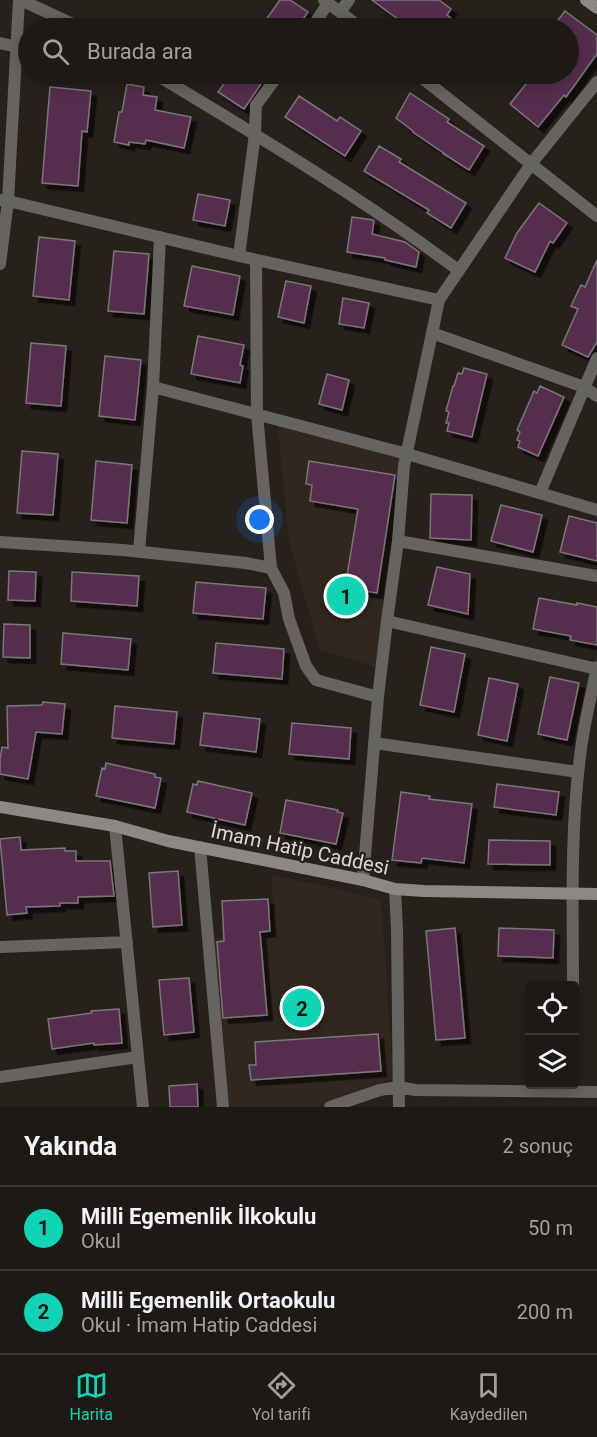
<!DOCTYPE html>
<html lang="tr">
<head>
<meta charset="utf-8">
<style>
  body { margin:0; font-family:Roboto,sans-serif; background:#25221e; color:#f1f3f6 }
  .controls { position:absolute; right:18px; bottom:18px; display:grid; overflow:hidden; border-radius:6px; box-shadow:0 3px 15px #0003 }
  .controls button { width:54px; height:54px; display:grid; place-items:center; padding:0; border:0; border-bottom:2px solid #3b3834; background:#1d1915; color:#f1f3f6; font:30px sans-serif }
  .you { position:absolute; left:260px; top:520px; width:21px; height:21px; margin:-15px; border:4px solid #fff; border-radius:50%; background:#1a73e8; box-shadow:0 0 0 9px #1a73e833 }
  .badge { display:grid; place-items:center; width:39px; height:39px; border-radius:50%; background:#0fd5b4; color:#111; font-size:20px; font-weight:700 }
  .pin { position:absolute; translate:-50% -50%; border:3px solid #fff; box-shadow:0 2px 6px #0006 }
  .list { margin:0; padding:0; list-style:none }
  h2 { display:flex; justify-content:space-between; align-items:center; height:78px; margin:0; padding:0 24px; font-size:26px }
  h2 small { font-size:20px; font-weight:400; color:#a0a0a0 }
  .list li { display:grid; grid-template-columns:39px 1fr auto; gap:18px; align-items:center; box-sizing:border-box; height:84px; padding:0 24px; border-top:2px solid #3b3834 }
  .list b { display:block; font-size:22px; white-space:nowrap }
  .list p { margin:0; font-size:20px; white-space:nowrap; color:#a0a0a0 }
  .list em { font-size:20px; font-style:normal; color:#a0a0a0 }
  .icon { flex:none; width:33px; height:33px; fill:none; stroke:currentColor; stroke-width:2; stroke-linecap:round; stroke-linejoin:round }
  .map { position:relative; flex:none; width:597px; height:1107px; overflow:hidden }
  .search { position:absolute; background:#1d1915; box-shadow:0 3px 15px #0003; left:18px; right:18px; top:18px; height:66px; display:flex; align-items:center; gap:15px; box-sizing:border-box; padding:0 21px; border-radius:33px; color:#a0a0a0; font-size:22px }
  .sheet { height:246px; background:#1d1915 }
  nav { display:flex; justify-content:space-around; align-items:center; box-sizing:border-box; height:84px; border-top:2px solid #3b3834; background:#1d1915; font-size:16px; color:#a0a0a0 }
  nav a { display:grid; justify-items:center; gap:3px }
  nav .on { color:#0fd5b4 }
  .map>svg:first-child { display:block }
  .built { fill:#32271e }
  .building { fill:#542e4e; stroke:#7c747a; stroke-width:1.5; filter:url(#shadow) }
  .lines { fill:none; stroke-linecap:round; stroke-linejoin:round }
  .street { stroke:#656460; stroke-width:12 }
  .secondary { stroke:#8b8983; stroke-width:12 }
  .labels { text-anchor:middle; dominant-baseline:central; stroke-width:4.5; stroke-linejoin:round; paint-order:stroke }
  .street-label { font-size:20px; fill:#dcd8d4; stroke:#27211c }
</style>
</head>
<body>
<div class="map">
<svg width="597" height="1107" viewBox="0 0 597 1107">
  <defs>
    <filter id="shadow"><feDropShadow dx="5.5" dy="5.5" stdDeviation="0" flood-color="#0009"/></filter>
  </defs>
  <rect width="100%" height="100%" fill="#27211c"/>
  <path class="built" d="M278 426 404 459 379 668 320 650 289 542Z
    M272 875 381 899 393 1078 318 1107H220L212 938 273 933Z"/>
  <path class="building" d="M280 0H290L308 12 297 28H276L265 21Z
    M372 0H439L451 9 447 15 463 28H410Z
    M565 11 597 35V54L566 97 564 95 538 127 510 104 534 74H568V28H552Z
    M231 74H257L265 78 244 109 218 92Z
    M127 84 144 87 143 95 157 97 155 110 191 117 184 148 146 140 145 144 129 142V145L114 142 119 112H122Z
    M50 87 91 91 87 132 82 131 78 186 42 183Z
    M410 93 449 119 447 122 484 146 469 170 444 154H445L413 132V131L396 118Z
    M299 96 337 121 340 117 361 131 345 156 285 117Z
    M379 146 401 159 399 162 466 203 451 228 427 213 429 210 364 171Z
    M198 194 230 200 225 226 193 220Z
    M539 203 567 223 553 243 550 241 535 272 505 258 517 233Z
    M352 217 373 220 374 221 372 234 405 242 419 252 416 267 385 260V258L347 252Z
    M39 237 75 241 69 300 33 296Z
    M114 251 149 254 144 314 108 311Z
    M597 260V342L588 357 562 345 578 309 571 306 581 285 585 287Z
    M192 266 240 276 233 315 184 306Z
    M286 281 311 286 304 323 278 317Z
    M343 298 369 303 364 328 339 324Z
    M198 336 244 345 240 365 243 366 240 383 191 374Z
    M31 343 66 346 61 406 26 403Z
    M105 356 141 360 135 420 99 416Z
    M464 368 487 374 472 437 447 431 449 423H446L449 412 446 411 453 386H454L458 373 462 374Z
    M327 374 349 380 342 410 319 404Z
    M540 386 564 397 538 456 518 447 520 441 517 440 520 432 517 430 534 391 537 393Z
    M22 451 58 454 53 515 17 513Z
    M96 461 132 465 127 523 91 520Z
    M309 461 395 475 377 593 345 588 358 509 310 501 312 485 306 484Z
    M431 494 472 495 471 540 430 538Z
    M501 505 542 515 533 552 491 541Z
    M569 516 597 523V561L560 552Z
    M437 567 470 574 468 614 428 605Z
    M9 571 36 572 35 601 8 600Z
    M72 572 139 576 137 606 71 601Z
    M196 582 266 588 263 619 193 613Z
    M539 598 577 605V603L597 607V645L570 640 571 636 533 629Z
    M4 624 30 625V658L3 657Z
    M63 633 131 639 128 670 61 664Z
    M216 643 284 649 282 679 213 673Z
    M431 647 465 654 454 712 420 705Z
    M550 677 579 683 567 740 538 734Z
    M489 678 518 684 507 741 478 735Z
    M43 702 65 704 62 734 36 732 28 779 0 774V759L2 747 8 748 7 706 42 705Z
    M115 706 177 712 174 744 112 738Z
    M204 713 260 719 256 752 200 745Z
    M292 723 351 728 349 759 289 754Z
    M106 763 155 774V777L161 778 155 808 96 796 102 768 105 769Z
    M198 781 252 793 245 825 187 812 193 784 197 785Z
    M497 784 559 792 556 815 494 807Z
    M401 792 430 796 429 799 472 804 464 863 422 858 421 863 392 860Z
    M286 800 338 810 337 812 343 813 336 844 280 833Z
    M20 837 21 850 65 848V851H76V861H110L114 896 78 897V903H60V906L26 907 27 913 7 915 0 839Z
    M489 840 550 841V865L488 864Z
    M178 871 182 925 153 927 149 873Z
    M268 899 270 931 260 932 267 1015 223 1018 217 942 224 941 222 901Z
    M455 928 465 1038 436 1040 426 931Z
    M499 928 554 930 553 958 498 956Z
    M189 978 194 1032 164 1035 159 980Z
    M119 1009 122 1043 94 1045V1043L52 1049 48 1019 92 1013 91 1011Z
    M378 1034 381 1071 251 1080 249 1065H256L255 1042Z
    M197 1084 198 1107H170L169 1086Z"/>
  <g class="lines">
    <path class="street" d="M21 0 81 28
      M324 0 361 28
      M340 12 349 0
      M312 28 328 3
      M0 43 17 47
      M155 74C258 136 362 198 458 270
      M417 74 597 216
      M0 200 8 201 239 256 439 300
      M239 256 255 134 256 105 279 74
      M256 260 257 414 271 568
      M0 264 8 201 19 0
      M432 333 584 387 597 396
      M153 387 407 454 597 510
      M540 493 597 358
      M398 541 597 576
      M0 542 123 550 246 563 271 568 284 593 289 619 306 666 316 680 378 697
      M139 551 153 387 160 237
      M387 621 597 669
      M374 743 578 772
      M115 826 143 1107
      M200 847 223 1107
      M363 880 378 697 387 621 398 541 404 466 439 300 531 164 597 82
      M395 889 397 930 399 1107
      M0 947 127 942
      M573 986C573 910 570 833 580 757 583 727 591 697 597 667
      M0 1077 138 1057
      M330 1107 380 1090 398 1087 415 1090 597 1092"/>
    <path class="secondary" d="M586 0 597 8
      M0 807 115 826 168 841 363 880 395 889 424 891 597 894"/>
  </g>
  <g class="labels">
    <g class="street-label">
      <text transform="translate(300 849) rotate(12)">İmam Hatip Caddesi</text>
    </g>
  </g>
</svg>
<div class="controls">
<button><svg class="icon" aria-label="locate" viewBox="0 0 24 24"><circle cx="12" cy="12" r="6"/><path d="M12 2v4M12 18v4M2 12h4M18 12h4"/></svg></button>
<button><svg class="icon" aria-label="layers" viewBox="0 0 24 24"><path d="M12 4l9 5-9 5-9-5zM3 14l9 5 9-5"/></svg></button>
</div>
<div class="you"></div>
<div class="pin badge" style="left:346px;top:596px">1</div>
<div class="pin badge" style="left:302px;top:1008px">2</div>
<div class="search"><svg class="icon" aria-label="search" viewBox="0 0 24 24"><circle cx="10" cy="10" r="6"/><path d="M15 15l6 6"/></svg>Burada ara</div>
</div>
<section class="sheet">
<h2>Yakında<small>2 sonuç</small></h2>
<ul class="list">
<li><span class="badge">1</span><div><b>Milli Egemenlik İlkokulu</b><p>Okul</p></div><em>50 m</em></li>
<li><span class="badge">2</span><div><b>Milli Egemenlik Ortaokulu</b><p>Okul · İmam Hatip Caddesi</p></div><em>200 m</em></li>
</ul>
</section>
<nav>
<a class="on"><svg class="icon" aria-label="map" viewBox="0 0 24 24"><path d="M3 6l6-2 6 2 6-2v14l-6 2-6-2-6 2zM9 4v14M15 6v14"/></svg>Harita</a>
<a><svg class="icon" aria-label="directions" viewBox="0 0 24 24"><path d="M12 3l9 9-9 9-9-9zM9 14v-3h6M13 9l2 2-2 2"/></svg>Yol tarifi</a>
<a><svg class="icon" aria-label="saved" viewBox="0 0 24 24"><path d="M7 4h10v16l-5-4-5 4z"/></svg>Kaydedilen</a>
</nav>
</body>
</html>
